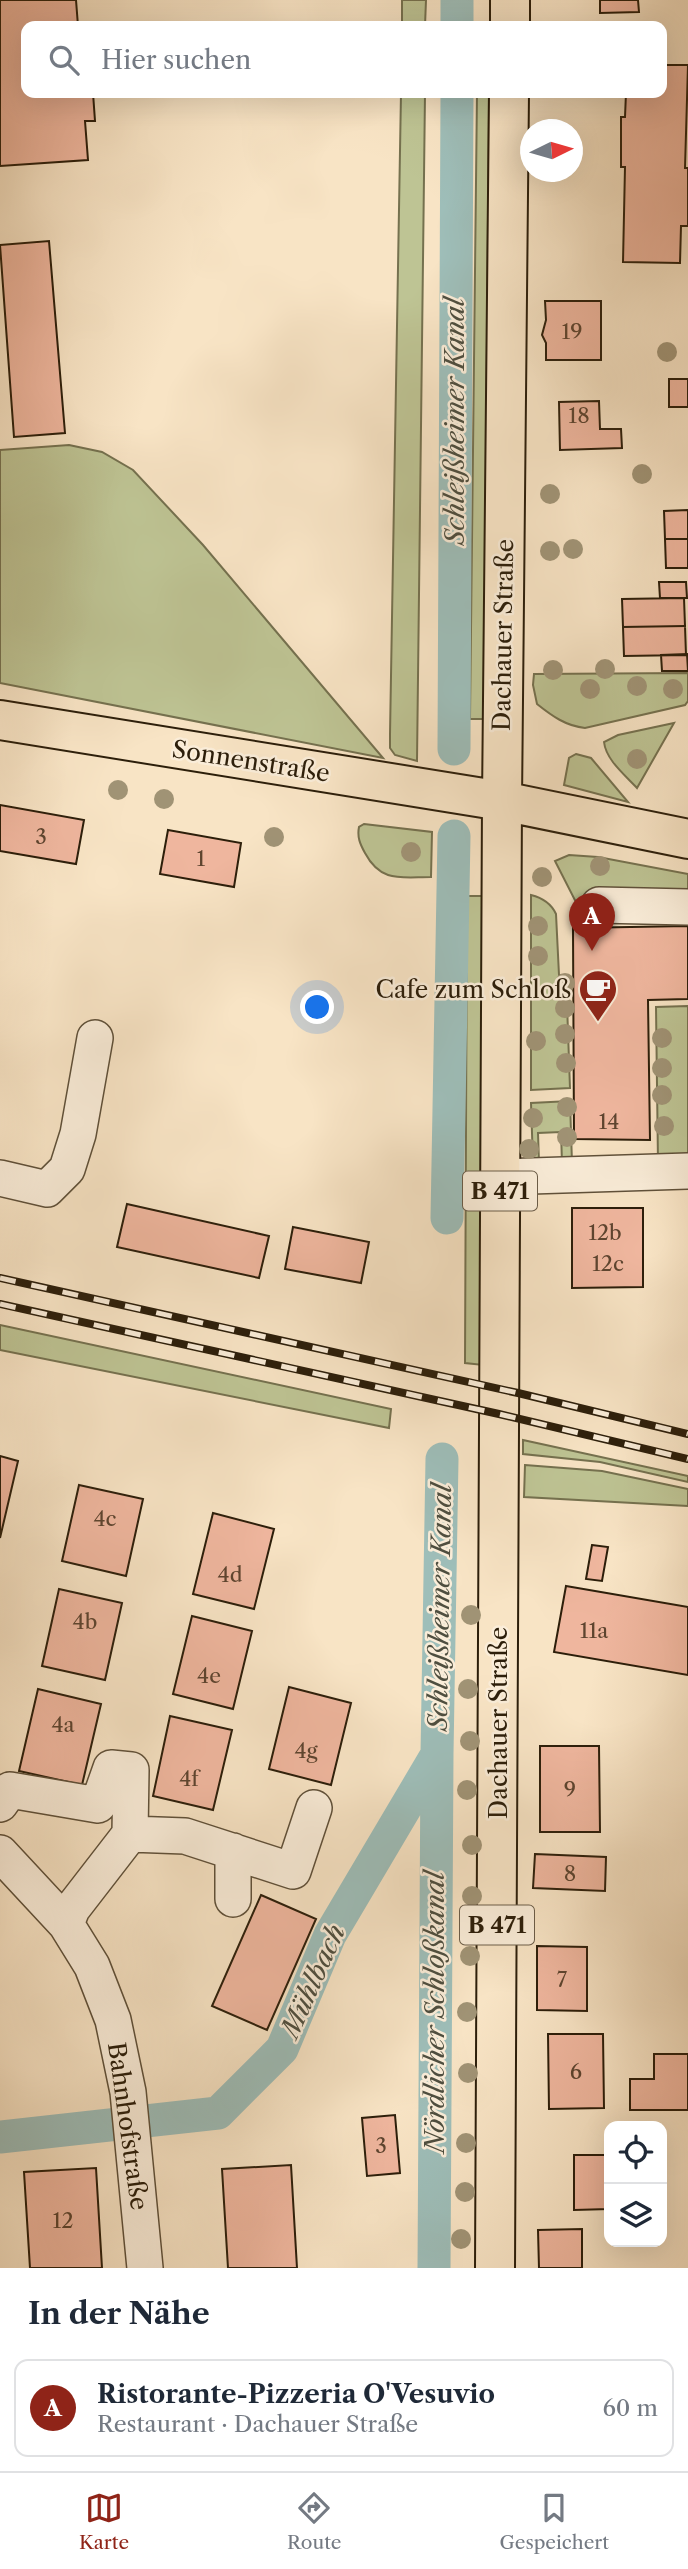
<!DOCTYPE html>
<html lang="de">
<head>
<meta charset="utf-8">
<style>
  body { margin:0; font-family:"Libre Caslon Text",serif; background:#f2f2f3; color:#1f2937 }
  .controls { position:absolute; right:21px; bottom:21px; display:grid; overflow:hidden; border-radius:14px; box-shadow:0 7px 28px #0002 }
  .controls button { width:63px; height:63px; display:grid; place-items:center; padding:0; border:0; border-bottom:2px solid #e0e1e3; background:#fff; color:#1f2937; font:35px sans-serif }
  .compass { position:absolute; left:520px; top:119px; width:63px; height:63px; border-radius:50%; background:#fff; box-shadow:0 7px 28px #0002; rotate:85deg }
  .you { position:absolute; left:318px; top:1008px; width:24px; height:24px; margin:-18px; border:5px solid #fff; border-radius:50%; background:#1a73e8; box-shadow:0 0 0 10px #1a73e833 }
  .badge { display:grid; place-items:center; width:46px; height:46px; border-radius:50%; background:#8f2418; color:#fff; font-size:23px; font-weight:700 }
  .pin { position:absolute; translate:-50% -58px; filter:drop-shadow(0 2px 4px #0008) }
  .pin::after { content:''; position:absolute; top:37px; width:24px; height:21px; background:inherit; clip-path:polygon(0 0,100% 0,50% 100%) }
  .list { margin:0; padding:0; list-style:none }
  h2 { display:flex; justify-content:space-between; align-items:center; height:91px; margin:0; padding:0 28px; font-size:30px }
  h2 small { font-size:23px; font-weight:400; color:#747a83 }
  .list li { display:grid; grid-template-columns:46px 1fr auto; gap:21px; align-items:center; box-sizing:border-box; height:98px; margin:0 14px 14px; padding:0 14px; border:2px solid #e0e1e3; border-radius:14px }
  .list b { display:block; font-size:26px; white-space:nowrap }
  .list p { margin:0; font-size:23px; white-space:nowrap; color:#747a83 }
  .list em { font-size:23px; font-style:normal; color:#747a83 }
  .icon { flex:none; width:38px; height:38px; fill:none; stroke:currentColor; stroke-width:2; stroke-linecap:round; stroke-linejoin:round }
  .map { position:relative; flex:none; width:688px; height:2268px; overflow:hidden }
  .search { position:absolute; background:#fff; box-shadow:0 7px 28px #0002; left:21px; right:21px; top:21px; height:77px; display:flex; align-items:center; gap:18px; box-sizing:border-box; padding:0 24px; border-radius:14px; color:#747a83; font-size:26px }
  .sheet { height:203px; background:#fff }
  nav { display:flex; justify-content:space-around; align-items:center; box-sizing:border-box; height:98px; border-top:2px solid #e0e1e3; background:#fff; font-size:19px; color:#747a83 }
  nav a { display:grid; justify-items:center; gap:4px }
  nav .on { color:#8f2418 }
  .map>svg:first-child { display:block }
  .green { fill:#bec494; stroke:#75714f; stroke-width:2 }
  .lines { fill:none; stroke-linecap:round; stroke-linejoin:round }
  .canal { stroke:#9ebeb9; stroke-width:33 }
  .building { fill:#efb69e; stroke:#2c1e0a; stroke-width:2 }
  .minor-casing { stroke:#5f5039; stroke-width:38 }
  .major-casing { stroke:#2c1e0a; stroke-width:42 }
  .minor { stroke:#faedd9; stroke-width:35 }
  .major { stroke:#f8e4c5; stroke-width:38 }
  .rail-casing { stroke:#2c1e0a; stroke-width:8 }
  .rail { stroke:#faedd9; stroke-width:5; stroke-dasharray:16; stroke-linecap:butt }
  .tree { fill:#a09375 }
  .labels { text-anchor:middle; dominant-baseline:central; stroke-width:5; stroke-linejoin:round; paint-order:stroke }
  .number-label { font-size:21px; fill:#5d442f }
  .shield { fill:#faedd9; stroke:#6a5c48; stroke-width:2 }
  .shield-label { font-size:23px; font-weight:bold; fill:#2c1e0a }
  .street-label { font-size:24px; fill:#2c1e0a; stroke:#faedd9 }
  .poi-label { font-size:24px; fill:#2c1e0a; stroke:#faedd9; text-anchor:end }
  .water-label { font-size:26px; font-style:italic; fill:#4e4e3f; stroke:#faedd9 }
</style>
</head>
<body>
<div class="map">
<svg width="688" height="2268" viewBox="0 0 688 2268">
  <rect width="100%" height="100%" fill="#f8e4c5"/>
  <filter id="stains"><feTurbulence type="fractalNoise" baseFrequency=".00286" numOctaves="4"/><feColorMatrix values="0 0 0 0 .2 0 0 0 0 .09 0 0 0 0 .02 0 0 0 .5 -.17"/></filter>
  <radialGradient id="worn" r=".72"><stop offset=".6" stop-color="#630" stop-opacity="0"/><stop offset="1" stop-color="#630" stop-opacity=".3"/></radialGradient>
  <path class="green" d="M402 0H426L425 26H402Z
    M401 93H425L417 761 395 755 390 748V734Z
    M477 93H489L484 719H470Z
    M69 445 102 452 133 470 203 545 383 758 0 683V450Z
    M688 673V701L685 705 585 728C566 726 552 716 537 704L533 685 534 674Z
    M674 723 637 788C625 775 606 760 604 742L618 735Z
    M576 754 591 758 628 802 564 785 569 758Z
    M364 824 432 832 431 877C401 877 381 883 365 853 360 844 357 837 359 827Z
    M569 855 598 857 688 874V923H617V913L582 914 555 861Z
    M531 895C543 898 551 903 556 914L559 975 566 976 570 1088 531 1090Z
    M467 896H484L483 1365 465 1363Z
    M688 1006V1161L658 1162 656 1007Z
    M570 1101 572 1163H562L561 1132 538 1133 539 1163H533L531 1103Z
    M0 1325 391 1409 389 1428 0 1350Z
    M523 1440 688 1476V1482L600 1462 523 1454Z
    M525 1465 602 1471 688 1489V1506L524 1497Z"/>
  <g class="lines">
    <path class="canal" d="M457 26V0
      M454 749 457 93
      M447 1218 454 836
      M0 2137 218 2113 282 2049 330 1935 436 1756
      M434 2268 437 1754 442 1459"/>
  </g>
  <path class="building" d="M0 0H76L78 26H26V93H93L95 121H85L88 160 0 166Z
    M600 0H638L639 12 600 13Z
    M662 65H688L685 168H688V226H681L680 263 623 262 625 167H621V117H625L626 93H662Z
    M49 241 65 433 14 437 0 245Z
    M545 301H601V360H546V343L542 335 546 320Z
    M669 379H688V407H669Z
    M599 401 600 429H621L622 448 560 450 559 402Z
    M688 510V539H665L664 511Z
    M665 539H688V568H666Z
    M659 582H686L687 598H660Z
    M684 598 685 626 623 627 622 599Z
    M685 626 686 655 624 656 623 627Z
    M687 654 688 671H662L661 655Z
    M0 805 84 820 76 864 0 851Z
    M168 830 241 843 234 887 160 874Z
    M688 926V999L648 1000 650 1140 574 1139 573 928Z
    M127 1204 269 1236 259 1278 117 1247Z
    M572 1208H643V1287L572 1288Z
    M293 1227 369 1242 361 1283 285 1269Z
    M0 1456 18 1461 0 1538Z
    M79 1485 143 1499 126 1576 62 1561Z
    M213 1513 274 1529 254 1609 193 1594Z
    M592 1545 608 1547 602 1581 586 1579Z
    M566 1586 688 1607V1675L554 1652Z
    M59 1589 122 1603 105 1680 42 1666Z
    M192 1616 252 1631 233 1709 173 1694Z
    M289 1687 351 1703 331 1785 269 1769Z
    M38 1689 101 1704 82 1785 19 1771Z
    M170 1716 232 1730 213 1810 153 1796Z
    M540 1746H599L600 1832H540Z
    M535 1854 606 1857 605 1891 533 1888Z
    M261 1895 316 1919 267 2030 212 2006Z
    M537 1946 587 1947V2011L537 2010Z
    M548 2034H603L604 2108 549 2109Z
    M654 2054H688V2110H630V2079H654Z
    M395 2115 400 2173 367 2176 362 2118Z
    M574 2155H609V2209L574 2210Z
    M291 2165 297 2268H228L222 2169Z
    M96 2168 102 2268H30L24 2172Z
    M582 2229V2268H539L538 2230Z"/>
  <g class="lines">
    <defs>
      <path id="minor" d="M599 905 688 907
        M500 1177 688 1171
        M0 1178 47 1189 67 1169 78 1134 95 1038
        M0 1804 10 1790 98 1805 111 1768 131 1770 130 1834 72 1909 66 1924
        M130 1834 185 1836 293 1871 314 1808
        M233 1851V1899
        M0 1853 66 1924 92 1966 113 2020 128 2092 145 2268"/>
      <path id="major" d="M510 26V0
        M0 720 502 801 688 839
        M495 2268 502 801 509 93"/>
    </defs>
    <use href="#minor" class="minor-casing"/>
    <use href="#major" class="major-casing"/>
    <use href="#minor" class="minor"/>
    <use href="#major" class="major"/>
    <defs>
      <path id="rail" d="M0 1278 518 1393 688 1434
        M0 1304 499 1414 688 1459"/>
    </defs>
    <use href="#rail" class="rail-casing"/>
    <use href="#rail" class="rail"/>
  </g>
  <g class="tree">
    <circle cx="667" cy="352" r="10"/>
    <circle cx="642" cy="474" r="10"/>
    <circle cx="550" cy="494" r="10"/>
    <circle cx="573" cy="549" r="10"/>
    <circle cx="550" cy="551" r="10"/>
    <circle cx="605" cy="669" r="10"/>
    <circle cx="553" cy="670" r="10"/>
    <circle cx="637" cy="686" r="10"/>
    <circle cx="590" cy="689" r="10"/>
    <circle cx="673" cy="689" r="10"/>
    <circle cx="637" cy="759" r="10"/>
    <circle cx="118" cy="790" r="10"/>
    <circle cx="164" cy="799" r="10"/>
    <circle cx="274" cy="837" r="10"/>
    <circle cx="411" cy="852" r="10"/>
    <circle cx="600" cy="866" r="10"/>
    <circle cx="542" cy="877" r="10"/>
    <circle cx="538" cy="926" r="10"/>
    <circle cx="538" cy="956" r="10"/>
    <circle cx="565" cy="983" r="10"/>
    <circle cx="565" cy="1008" r="10"/>
    <circle cx="565" cy="1034" r="10"/>
    <circle cx="662" cy="1038" r="10"/>
    <circle cx="536" cy="1041" r="10"/>
    <circle cx="566" cy="1063" r="10"/>
    <circle cx="662" cy="1068" r="10"/>
    <circle cx="662" cy="1095" r="10"/>
    <circle cx="567" cy="1107" r="10"/>
    <circle cx="533" cy="1118" r="10"/>
    <circle cx="664" cy="1126" r="10"/>
    <circle cx="567" cy="1137" r="10"/>
    <circle cx="529" cy="1149" r="10"/>
    <circle cx="471" cy="1615" r="10"/>
    <circle cx="468" cy="1689" r="10"/>
    <circle cx="470" cy="1741" r="10"/>
    <circle cx="467" cy="1790" r="10"/>
    <circle cx="472" cy="1845" r="10"/>
    <circle cx="472" cy="1896" r="10"/>
    <circle cx="470" cy="1956" r="10"/>
    <circle cx="467" cy="2012" r="10"/>
    <circle cx="468" cy="2073" r="10"/>
    <circle cx="466" cy="2143" r="10"/>
    <circle cx="465" cy="2192" r="10"/>
    <circle cx="461" cy="2239" r="10"/>
  </g>
  <defs>
    <symbol id="cafe-pin" viewBox="-11 -11 22 30"><path d="M0 17L-7.5 6A9.5 9.5 0 1 1 7.5 6Z" fill="#8f2418" stroke="#faedd9"/><path d="M-5.5-4.5H6V0H3Q3 3.5 0 3.5H-2.5Q-5.5 3.5-5.5 0ZM3-3.2v2h1.7v-2ZM-6 4.5H4V6H-6Z" fill="#fff"/></symbol>
  </defs>
  <g fill-rule="evenodd">
    <use href="#cafe-pin" x="576" y="967" width="44" height="60"/>
  </g>
  <g class="labels">
    <g class="number-label">
      <text x="572" y="331">19</text>
      <text x="579" y="415">18</text>
      <text x="41" y="836">3</text>
      <text x="201" y="858">1</text>
      <text x="609" y="1121">14</text>
      <text x="605" y="1232">12b</text>
      <text x="608" y="1263">12c</text>
      <text x="105" y="1518">4c</text>
      <text x="230" y="1574">4d</text>
      <text x="85" y="1621">4b</text>
      <text x="594" y="1630">11a</text>
      <text x="209" y="1675">4e</text>
      <text x="63" y="1724">4a</text>
      <text x="306" y="1750">4g</text>
      <text x="189" y="1778">4f</text>
      <text x="570" y="1789">9</text>
      <text x="570" y="1873">8</text>
      <text x="562" y="1979">7</text>
      <text x="576" y="2071">6</text>
      <text x="381" y="2145">3</text>
      <text x="63" y="2220">12</text>
    </g>
    <g class="shield">
      <rect x="463" y="1171.5" width="74" height="39" rx="5"/>
      <rect x="460" y="1905.5" width="74" height="39" rx="5"/>
    </g>
    <g class="shield-label">
      <text x="500" y="1191">B 471</text>
      <text x="497" y="1925">B 471</text>
    </g>
    <g class="street-label">
      <text transform="translate(503 635) rotate(-89)">Dachauer Straße</text>
      <text transform="translate(251 761) rotate(9)">Sonnenstraße</text>
      <text transform="translate(498 1723) rotate(-90)">Dachauer Straße</text>
      <text transform="translate(128 2126) rotate(82)">Bahnhofstraße</text>
    </g>
    <g class="poi-label">
      <text x="571" y="989">Cafe zum Schloß</text>
    </g>
    <g class="water-label">
      <text transform="translate(455 421) rotate(-90)">Schleißheimer Kanal</text>
      <text transform="translate(440 1607) rotate(-89)">Schleißheimer Kanal</text>
      <text transform="translate(313 1981) rotate(-66)">Mühlbach</text>
      <text transform="translate(435 2012) rotate(-90)">Nördlicher Schloßkanal</text>
    </g>
  </g>
  <rect width="100%" height="100%" filter="url(#stains)"/>
  <rect width="100%" height="100%" fill="url(#worn)"/>
</svg>
<div class="controls">
<button><svg class="icon" aria-label="locate" viewBox="0 0 24 24"><circle cx="12" cy="12" r="6"/><path d="M12 2v4M12 18v4M2 12h4M18 12h4"/></svg></button>
<button><svg class="icon" aria-label="layers" viewBox="0 0 24 24"><path d="M12 4l9 5-9 5-9-5zM3 14l9 5 9-5"/></svg></button>
</div>
<svg class="compass" viewBox="-18 -18 36 36"><path d="M0-13l5 13h-10z" fill="#e53935"/><path d="M0 13l5-13h-10z" fill="#747a83"/></svg>
<div class="you"></div>
<div class="pin badge" style="left:592px;top:951px">A</div>
<div class="search"><svg class="icon" aria-label="search" viewBox="0 0 24 24"><circle cx="10" cy="10" r="6"/><path d="M15 15l6 6"/></svg>Hier suchen</div>
</div>
<section class="sheet">
<h2>In der Nähe<small></small></h2>
<ul class="list">
<li><span class="badge">A</span><div><b>Ristorante-Pizzeria O'Vesuvio</b><p>Restaurant · Dachauer Straße</p></div><em>60 m</em></li>
</ul>
</section>
<nav>
<a class="on"><svg class="icon" aria-label="map" viewBox="0 0 24 24"><path d="M3 6l6-2 6 2 6-2v14l-6 2-6-2-6 2zM9 4v14M15 6v14"/></svg>Karte</a>
<a><svg class="icon" aria-label="directions" viewBox="0 0 24 24"><path d="M12 3l9 9-9 9-9-9zM9 14v-3h6M13 9l2 2-2 2"/></svg>Route</a>
<a><svg class="icon" aria-label="saved" viewBox="0 0 24 24"><path d="M7 4h10v16l-5-4-5 4z"/></svg>Gespeichert</a>
</nav>
</body>
</html>
